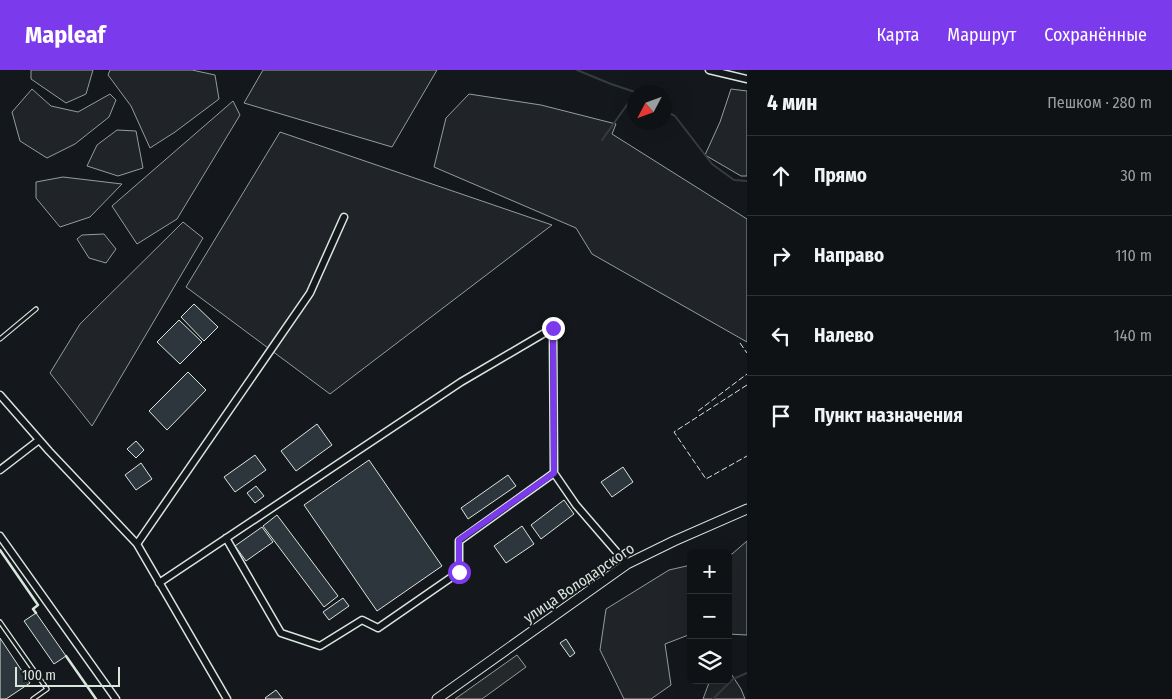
<!DOCTYPE html>
<html lang="ru">
<head>
<meta charset="utf-8">
<style>
  body { margin:0; font-family:"Fira Sans Condensed",sans-serif; background:#181b1e; color:#f1f3f6 }
  .controls { position:absolute; right:15px; bottom:15px; display:grid; overflow:hidden; border-radius:8px; box-shadow:0 5px 20px #0002 }
  .controls button { width:45px; height:45px; display:grid; place-items:center; padding:0; border:0; border-bottom:1px solid #2f3234; background:#0f1215; color:#f1f3f6; font:25px sans-serif }
  .compass { position:absolute; left:627px; top:15px; width:45px; height:45px; border-radius:50%; background:#0f1215; box-shadow:0 5px 20px #0002; rotate:229deg }
  .scale { position:absolute; left:15px; bottom:12px; width:105px; box-sizing:border-box; padding-left:5px; border:2px solid #d8e6dc; border-top:0; font-size:14px; line-height:18px; white-space:nowrap; color:#d8e6dc; -webkit-text-stroke:4px #14181c; paint-order:stroke }
  .stop { position:absolute; width:15px; height:15px; margin:-11px; border:4px solid #7c3aed; border-radius:50%; background:#fff }
  .stop.end { background:#7c3aed; border-color:#fff; box-shadow:0 1px 5px #0008 }
  .list { margin:0; padding:0; list-style:none }
  h2 { display:flex; justify-content:space-between; align-items:center; height:65px; margin:0; padding:0 20px; font-size:21px }
  h2 small { font-size:16px; font-weight:400; color:#9b9ea0 }
  .list li { display:grid; grid-template-columns:32px 1fr auto; gap:15px; align-items:center; box-sizing:border-box; height:80px; padding:0 20px; border-top:1px solid #2f3234 }
  .list b { display:block; font-size:19px; white-space:nowrap }
  .list em { font-size:16px; font-style:normal; color:#9b9ea0 }
  .icon { flex:none; width:28px; height:28px; fill:none; stroke:currentColor; stroke-width:2; stroke-linecap:round; stroke-linejoin:round }
  .map { position:relative; flex:none; width:747px; height:629px; overflow:hidden }
  header { display:flex; align-items:center; gap:30px; box-sizing:border-box; height:70px; padding:0 25px; background:#7c3aed; color:#fff }
  header strong { font-size:24px }
  nav { display:flex; gap:28px; margin-inline-start:auto; font-size:18px }
  main { display:flex }
  aside { flex:1; background:#0f1215 }
  .map>svg:first-child { display:block }
  .green { fill:#202428; stroke:#939e99 }
  .parking { fill:#24282b; stroke:#939e99 }
  .lines { fill:none; stroke-linecap:round; stroke-linejoin:round }
  .stream { stroke:#363b3e; stroke-width:2 }
  .building { fill:#2c363c; stroke:#d8e6dc }
  .service-casing { stroke:#d8e6dc; stroke-width:5.5 }
  .minor-casing { stroke:#d8e6dc; stroke-width:9 }
  .secondary-casing { stroke:#d8e6dc; stroke-width:11 }
  .service { stroke:#14181c; stroke-width:3 }
  .minor { stroke:#14181c; stroke-width:6 }
  .secondary { stroke:#14181c; stroke-width:9 }
  .fence { stroke:#d8e6dc; stroke-width:1; stroke-dasharray:6 2.5; stroke-linecap:butt }
  .wall { stroke:#d8e6dc; stroke-width:2.5 }
  .route { stroke:#7c3aed; stroke-width:6 }
  .labels { text-anchor:middle; dominant-baseline:central; stroke-width:4; stroke-linejoin:round; paint-order:stroke }
  .street-label { font-size:15px; fill:#d8e6dc; stroke:#14181c }
</style>
</head>
<body>
<header>
<strong>Mapleaf</strong>
<nav><a>Карта</a><a>Маршрут</a><a>Сохранённые</a></nav>
</header>
<main>
<div class="map">
<svg width="747" height="629" viewBox="0 0 747 629">
  <rect width="100%" height="100%" fill="#14181c"/>
  <path class="green" d="M31 0H93L86 24 66 33 31 9Z
    M110 0H192L215 5 219 29 175 62 150 78 131 36 108 5Z
    M263 0H437L392 77 244 33Z
    M32 19 51 36 78 42 110 24 116 30 109 47 75 74 47 88 20 71 12 42Z
    M731 19 747 21V106H741L705 85 720 52Z
    M469 24 541 35 616 54 612 64 747 149V272L592 184 576 158 434 97 446 48Z
    M233 31 240 45 177 149 137 174 112 136Z
    M117 60 136 61 143 98 118 106 87 96 97 75Z
    M280 62 552 155 330 324 186 217Z
    M63 107 122 114 90 147 60 157 36 128V112Z
    M183 152 203 168 92 356 50 303 80 254Z
    M104 164 116 179 106 193 89 188 77 169 82 165Z
    M747 471V565L728 564V485L732 484Z
    M691 495V564L665 574 671 615 651 629H624L600 580 606 539 669 500Z
    M728 599 741 619 745 629H703L710 610H728Z"/>
  <path class="parking" d="M517 585 526 597 482 629H455Z"/>
  <g class="lines">
    <path class="stream" d="M577 0 611 14 635 22
      M664 40 675 46 712 94 734 110 747 111
      M602 70 634 25
      M713 629 733 609 747 603"/>
  </g>
  <path class="building" d="M194 234 218 257 204 271 181 247Z
    M179 250 202 272 180 294 157 272Z
    M188 302 206 320 167 360 149 341Z
    M317 354 332 375 296 401 281 381Z
    M136 371 144 380 136 388 127 379Z
    M255 385 266 400 235 422 224 407Z
    M369 390 442 496 377 541 304 435Z
    M141 393 152 409 136 420 125 405Z
    M623 397 633 412 612 427 601 412Z
    M508 405 516 416 468 449 461 438Z
    M256 416 264 426 255 433 247 423Z
    M564 430 574 444 541 469 531 455Z
    M277 445 338 526 324 537 263 456Z
    M522 456 534 474 506 493 494 476Z
    M262 457 273 472 246 491 235 476Z
    M343 528 349 536 329 550 323 542Z
    M36 543 66 586 54 594 24 551Z
    M0 568 30 613 6 629H0Z
    M566 569 575 583 570 587 560 573Z
    M276 620 283 629H266L265 628Z"/>
  <g class="lines">
    <defs>
      <path id="service" d="M0 269 36 239
        M0 552 47 619 33 629"/>
      <path id="minor" d="M709 0 747 9
        M0 325 49 381 137 474 227 629
        M0 400 39 370
        M0 466 116 629
        M226 468 281 563 320 576 362 550 378 558 459 502V471L554 403
        M137 474 310 223 344 147
        M159 513 461 312 553 258 554 403 576 435 627 494"/>
      <path id="secondary" d="M437 629 627 494 674 471 747 439"/>
    </defs>
    <use href="#service" class="service-casing"/>
    <use href="#minor" class="minor-casing"/>
    <use href="#secondary" class="secondary-casing"/>
    <use href="#service" class="service"/>
    <use href="#minor" class="minor"/>
    <use href="#secondary" class="secondary"/>
    <path class="fence" d="M740 273 747 283
      M747 315 674 362 706 409 747 386
      M698 341 747 304"/>
    <path class="wall" d="M0 480 38 535 33 539 36 543
      M66 586 96 629"/>
  </g>
  <g class="lines">
    <path class="route" d="M459 502V470L554 403 553 258"/>
  </g>
  <g class="labels">
    <g class="street-label">
      <text transform="translate(579 513) rotate(-34)">улица Володарского</text>
    </g>
  </g>
</svg>
<div class="controls">
<button>+</button>
<button>−</button>
<button><svg class="icon" aria-label="layers" viewBox="0 0 24 24"><path d="M12 4l9 5-9 5-9-5zM3 14l9 5 9-5"/></svg></button>
</div>
<svg class="compass" viewBox="-18 -18 36 36"><path d="M0-13l5 13h-10z" fill="#e53935"/><path d="M0 13l5-13h-10z" fill="#9b9ea0"/></svg>
<div class="scale">100 m</div>
<div class="stop" style="left:459px;top:502px"></div>
<div class="stop end" style="left:553px;top:258px"></div>
</div>
<aside>
<h2>4 мин<small>Пешком · 280 m</small></h2>
<ul class="list">
<li><svg class="icon" aria-label="ahead" viewBox="0 0 24 24"><path d="M12 20V5M6 11l6-6 6 6"/></svg><div><b>Прямо</b></div><em>30 m</em></li>
<li><svg class="icon" aria-label="right" viewBox="0 0 24 24"><path d="M7 20v-9h11M14 6l5 5-5 5"/></svg><div><b>Направо</b></div><em>110 m</em></li>
<li><svg class="icon" aria-label="left" viewBox="0 0 24 24"><path d="M17 20v-9H6M10 6l-5 5 5 5"/></svg><div><b>Налево</b></div><em>140 m</em></li>
<li><svg class="icon" aria-label="arrive" viewBox="0 0 24 24"><path d="M6 21V4h12l-3 4 3 4H6"/></svg><div><b>Пункт назначения</b></div></li>
</ul>
</aside>
</main>
</body>
</html>
